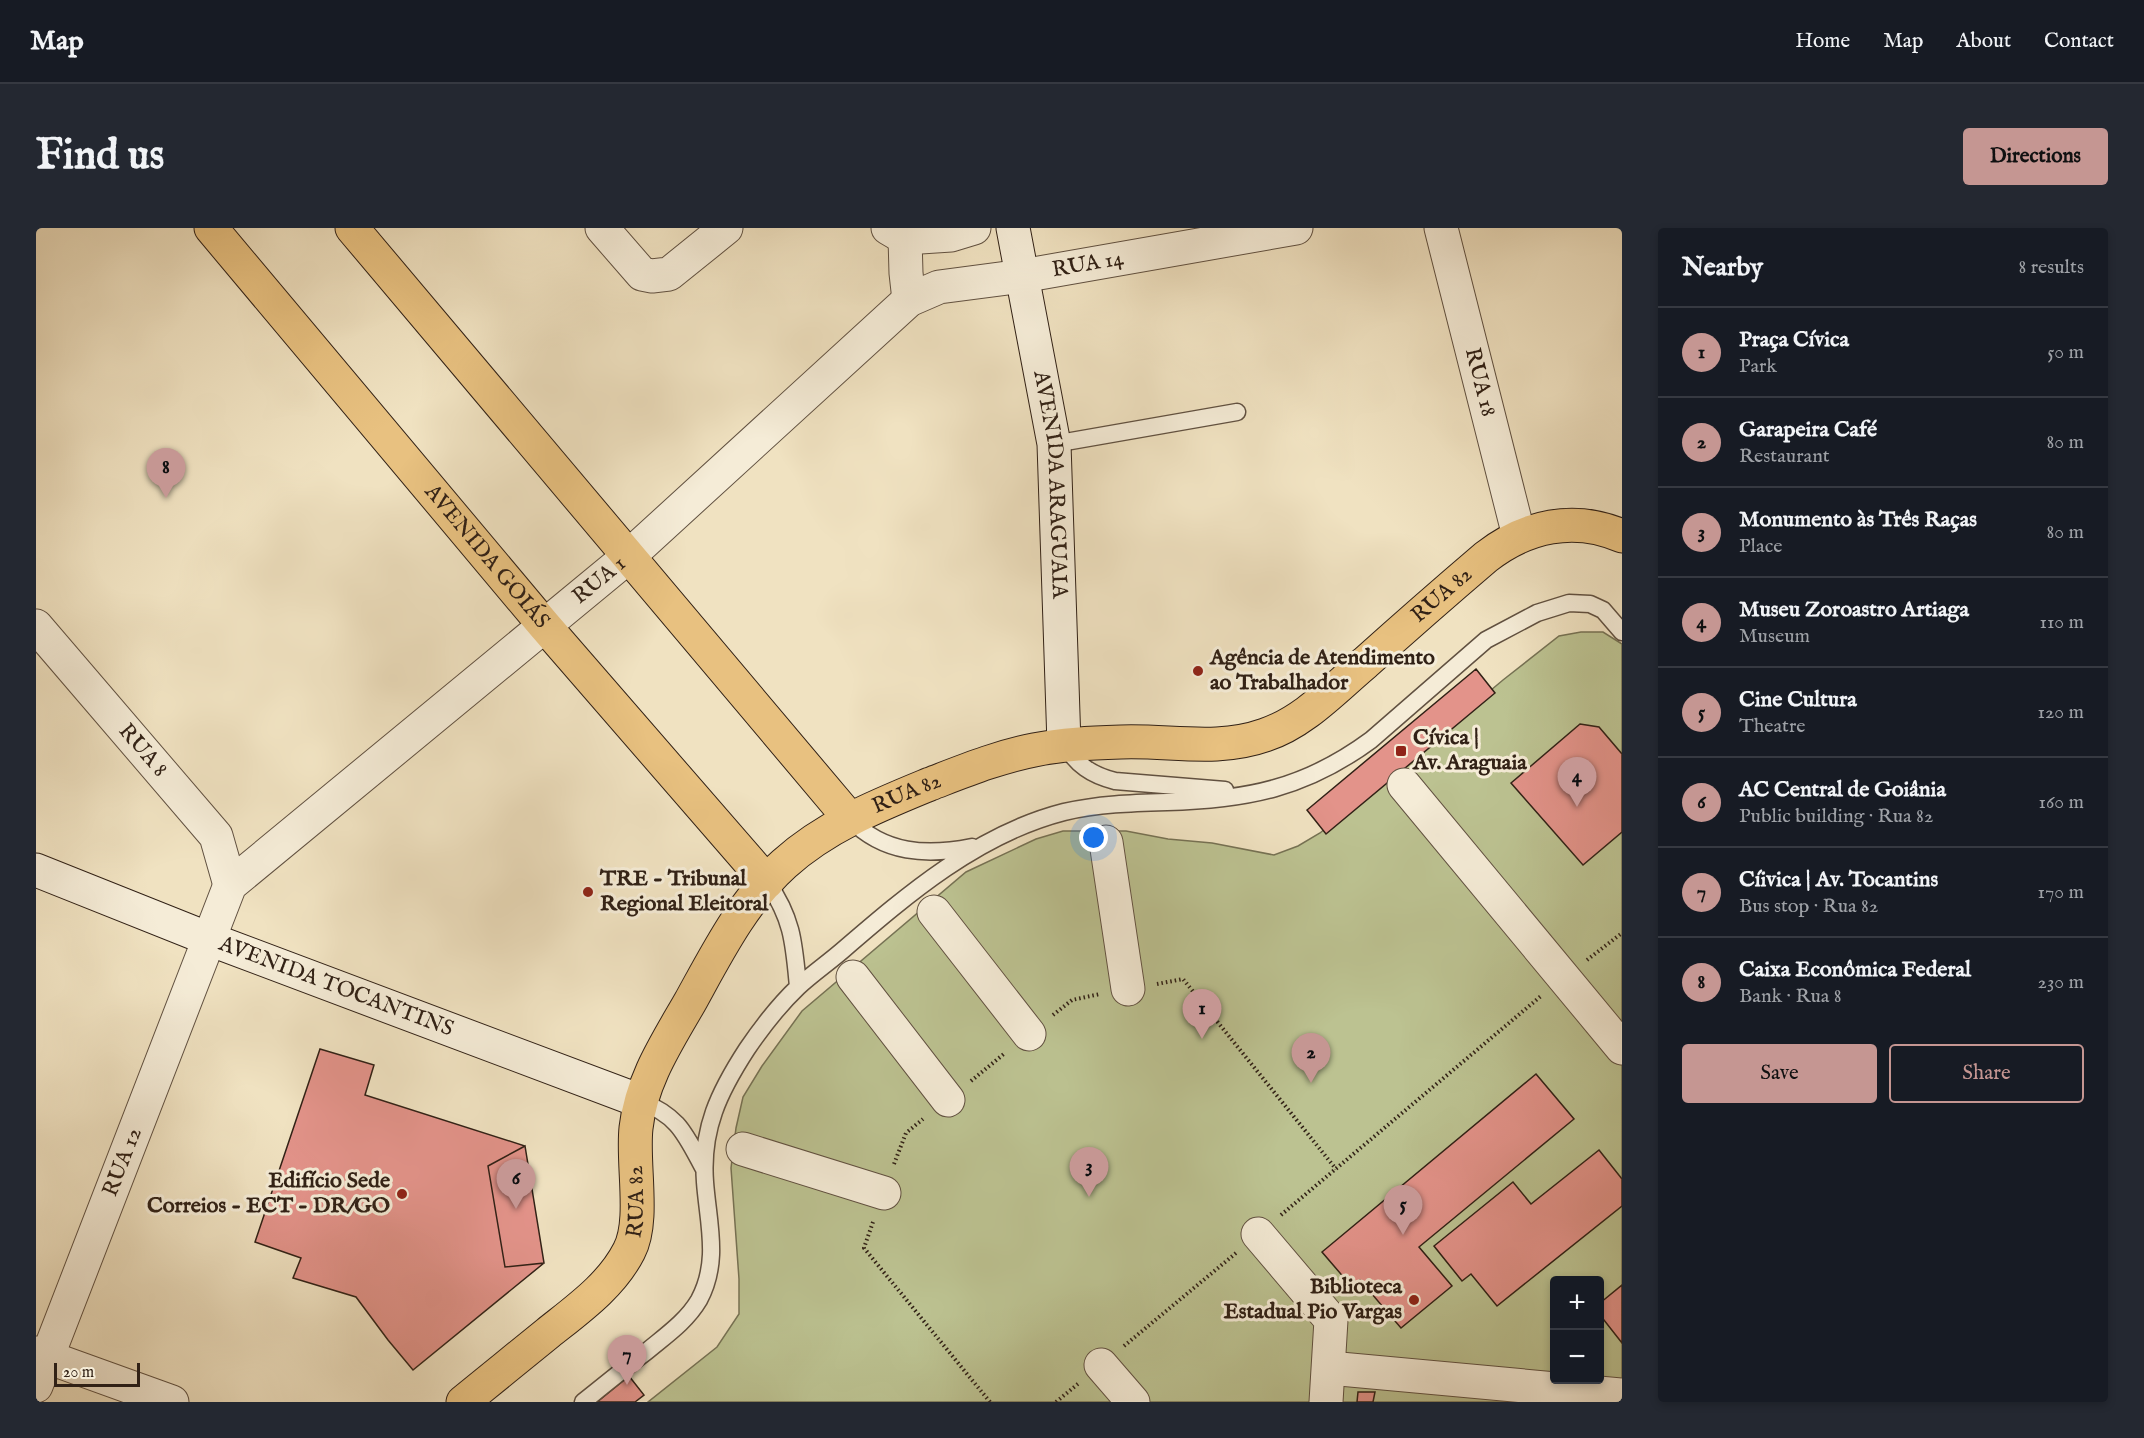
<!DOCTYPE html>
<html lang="en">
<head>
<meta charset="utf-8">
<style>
  body { margin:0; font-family:"IM FELL English",serif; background:#242831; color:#f1f3f6 }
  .controls { position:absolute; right:18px; bottom:18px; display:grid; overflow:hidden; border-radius:6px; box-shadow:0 3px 9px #0003 }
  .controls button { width:54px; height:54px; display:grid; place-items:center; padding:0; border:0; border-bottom:2px solid #363941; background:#171b24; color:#f1f3f6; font:30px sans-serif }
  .scale { position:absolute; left:18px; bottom:15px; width:86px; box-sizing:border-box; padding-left:6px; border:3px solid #312116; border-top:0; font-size:16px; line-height:21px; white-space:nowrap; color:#312116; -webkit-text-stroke:4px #f5ecd7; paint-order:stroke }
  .you { position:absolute; left:1058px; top:610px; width:21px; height:21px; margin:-15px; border:4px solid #fff; border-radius:50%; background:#1a73e8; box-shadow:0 0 0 9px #1a73e833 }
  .badge { display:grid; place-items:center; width:39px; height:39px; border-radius:50%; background:#c59692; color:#111; font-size:20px; font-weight:700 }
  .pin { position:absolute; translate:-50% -50px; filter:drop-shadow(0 2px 3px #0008) }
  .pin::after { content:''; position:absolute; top:32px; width:21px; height:18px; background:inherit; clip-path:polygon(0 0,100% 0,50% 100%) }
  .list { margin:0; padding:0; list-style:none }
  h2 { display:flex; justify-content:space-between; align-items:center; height:78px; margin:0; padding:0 24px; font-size:26px }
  h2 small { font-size:20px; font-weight:400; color:#9ea1a6 }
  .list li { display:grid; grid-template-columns:39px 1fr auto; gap:18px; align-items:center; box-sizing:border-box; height:90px; padding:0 24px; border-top:2px solid #363941 }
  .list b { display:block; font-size:22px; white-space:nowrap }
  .list p { margin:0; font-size:20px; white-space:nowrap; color:#9ea1a6 }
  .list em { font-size:20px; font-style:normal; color:#9ea1a6 }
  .actions { display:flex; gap:12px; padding:18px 24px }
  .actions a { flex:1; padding:14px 0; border:2px solid #c59692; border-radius:6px; text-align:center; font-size:21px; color:#c59692 }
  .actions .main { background:#c59692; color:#111 }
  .map { position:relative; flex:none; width:1586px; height:1174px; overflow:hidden; border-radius:6px }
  header { display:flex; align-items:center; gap:36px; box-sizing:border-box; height:84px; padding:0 30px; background:#171b24; border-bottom:2px solid #363941 }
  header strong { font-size:28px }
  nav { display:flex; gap:33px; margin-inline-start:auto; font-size:21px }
  .intro { display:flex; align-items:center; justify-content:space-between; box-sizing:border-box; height:144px; padding:0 36px }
  h1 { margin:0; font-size:42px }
  .button { padding:15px 27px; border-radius:6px; background:#c59692; color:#111; font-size:21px; font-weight:700 }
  main { display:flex; gap:36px; padding:0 36px }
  aside { flex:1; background:#171b24; border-radius:6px; box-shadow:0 3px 9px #0003 }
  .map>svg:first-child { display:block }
  .green { fill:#bcc291; stroke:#767254; stroke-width:1.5; fill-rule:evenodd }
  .building { fill:#e3938a; stroke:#312116; stroke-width:1.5 }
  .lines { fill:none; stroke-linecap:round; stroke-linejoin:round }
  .lane-casing { stroke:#615141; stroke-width:19 }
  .street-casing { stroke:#615141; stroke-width:35 }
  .secondary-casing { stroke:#312116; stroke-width:35 }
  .primary-casing { stroke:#312116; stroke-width:35 }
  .path { stroke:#312116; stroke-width:4; stroke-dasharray:1.5 3; stroke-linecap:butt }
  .lane { stroke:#f5ecd7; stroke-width:16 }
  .street { stroke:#f5ecd7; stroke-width:33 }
  .secondary { stroke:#f5ecd7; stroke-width:33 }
  .primary { stroke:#e8c180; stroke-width:33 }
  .poi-dot { fill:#8f2418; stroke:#f5ecd7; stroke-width:2 }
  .labels { text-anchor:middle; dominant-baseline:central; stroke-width:6; stroke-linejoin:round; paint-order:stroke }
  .street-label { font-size:22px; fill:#312116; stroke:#f5ecd7 }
  .poi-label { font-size:22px; font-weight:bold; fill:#312116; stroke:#f5ecd7; text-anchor:start }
</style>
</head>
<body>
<header>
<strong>Map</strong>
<nav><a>Home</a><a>Map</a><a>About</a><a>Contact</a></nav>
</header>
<div class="intro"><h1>Find us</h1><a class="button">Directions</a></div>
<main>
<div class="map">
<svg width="1586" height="1174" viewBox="0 0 1586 1174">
  <rect width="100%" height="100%" fill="#f0e2c1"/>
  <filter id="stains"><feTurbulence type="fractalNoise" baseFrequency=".00333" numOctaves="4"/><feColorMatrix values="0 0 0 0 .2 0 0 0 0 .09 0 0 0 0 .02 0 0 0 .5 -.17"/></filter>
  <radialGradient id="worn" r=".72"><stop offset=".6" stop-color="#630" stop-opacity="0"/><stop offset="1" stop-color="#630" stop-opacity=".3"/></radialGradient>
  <path class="green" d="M1545 404H1567L1586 416V1174H612L681 1119 703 1086V1051L695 940 700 900 707 869 726 838 766 783 930 644 1000 611 1027 603H1090L1132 611 1176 615 1238 627 1262 618 1284 605 1467 452 1523 408ZM1518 1052H1564V1152H1518Z"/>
  <path class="building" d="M1440 441 1459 465 1290 606 1271 582Z
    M1544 496 1563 499 1586 526V604L1547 637 1475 555Z
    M284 821 338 837 329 867 489 918 508 1035 377 1142 352 1112 320 1069 257 1050 265 1030 219 1014Z
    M1500 846 1538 891 1383 1019 1416 1058 1365 1100 1324 1052 1316 1059 1286 1024Z
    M489 918 508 1035 469 1039 452 938Z
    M1563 922 1586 951V978L1461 1078 1435 1046 1426 1053 1398 1018 1477 954 1495 976Z
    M1586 1057V1115L1564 1087V1075Z
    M593 1148 608 1167 599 1174H561Z
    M1322 1164H1339L1337 1174H1321Z"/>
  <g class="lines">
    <defs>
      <path id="lane" d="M1018 216 1201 184
        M1028 516C1041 537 1055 547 1079 553L1189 562
        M814 591C848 626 891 628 936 619
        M731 654C757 691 758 716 762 759
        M604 873C643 888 649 906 668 941
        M547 1174C568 1157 589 1140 610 1124 629 1108 650 1094 663 1072 684 1033 672 995 669 954 665 901 683 864 711 821 726 799 743 777 762 759 776 746 792 735 807 722 872 666 942 606 1028 584 1062 576 1096 575 1131 574 1211 572 1270 560 1335 512L1450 412 1501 385 1533 375 1554 376 1567 382 1586 404"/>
      <g id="street">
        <path d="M566 0 606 46 616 48 633 46 690 0"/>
        <path d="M852 0 869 10 915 7 938 0"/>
        <path id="s1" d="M1405 0 1483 308"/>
        <path d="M869 10 870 45 873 72"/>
        <path id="s2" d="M0 398 180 608 194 657"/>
        <path d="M1368 557 1586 820"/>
        <path d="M1070 614 1092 761"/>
        <path d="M898 684 993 806"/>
        <path d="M817 749 912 872"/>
        <path d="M707 921 848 965"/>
        <path d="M1222 1006 1295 1092 1290 1174"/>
        <path d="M0 1125 136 1174"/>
        <path d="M1065 1137 1097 1174"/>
        <path d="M1293 1140 1586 1167"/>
        <path id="s3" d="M0 1158 194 657 593 328 873 72 903 59 986 48 1260 0"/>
      </g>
      <g id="secondary">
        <path id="s4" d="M977 0 1018 216 1028 516"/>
        <path id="s5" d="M0 642 173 711 604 873"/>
      </g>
      <g id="primary">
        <path id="s6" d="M175 0 508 397 731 654"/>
        <path d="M316 0 814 591"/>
        <path id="s7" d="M427 1174C455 1151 484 1128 512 1105 542 1081 575 1058 593 1023 609 993 596 936 600 900 605 853 631 814 654 774 680 727 707 673 748 636 790 598 843 577 894 556 928 543 962 529 998 522 1027 516 1055 515 1085 514 1134 512 1181 524 1229 507 1268 494 1298 461 1329 435 1369 399 1409 364 1450 329 1490 298 1538 287 1586 308"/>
      </g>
    </defs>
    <use href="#lane" class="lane-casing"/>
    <use href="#street" class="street-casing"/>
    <use href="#secondary" class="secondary-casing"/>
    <use href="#primary" class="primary-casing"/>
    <path class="path" d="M1551 732 1586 705
      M1121 756 1147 751 1300 941
      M1017 787 1036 772 1064 766
      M935 853 969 825
      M858 936 870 905 887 891
      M1245 987 1505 768
      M837 994 828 1020 954 1174
      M1088 1118 1200 1025
      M1020 1174 1043 1155"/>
    <use href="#lane" class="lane"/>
    <use href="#street" class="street"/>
    <use href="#secondary" class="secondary"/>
    <use href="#primary" class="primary"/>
  </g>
  <g class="poi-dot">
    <circle cx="1162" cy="443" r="6"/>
    <rect x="1359" y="517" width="12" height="12" rx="3"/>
    <circle cx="552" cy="664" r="6"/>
    <circle cx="366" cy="966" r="6"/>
    <circle cx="1378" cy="1072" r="6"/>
  </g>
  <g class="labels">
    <g class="street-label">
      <text stroke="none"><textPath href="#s3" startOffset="1617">RUA 14</textPath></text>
      <text stroke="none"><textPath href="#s1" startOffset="159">RUA 18</textPath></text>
      <text stroke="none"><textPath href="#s4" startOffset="260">AVENIDA ARAGUAIA</textPath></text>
      <text stroke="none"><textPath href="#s6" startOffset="429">AVENIDA GOIÁS</textPath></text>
      <text stroke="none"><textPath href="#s3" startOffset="1016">RUA 1</textPath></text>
      <text stroke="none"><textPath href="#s7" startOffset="1392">RUA 82</textPath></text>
      <text stroke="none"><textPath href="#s2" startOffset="164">RUA 8</textPath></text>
      <text stroke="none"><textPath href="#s7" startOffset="798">RUA 82</textPath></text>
      <text stroke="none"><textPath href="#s5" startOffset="322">AVENIDA TOCANTINS</textPath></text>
      <text stroke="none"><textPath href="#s3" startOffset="240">RUA 12</textPath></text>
      <text stroke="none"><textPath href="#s7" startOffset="276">RUA 82</textPath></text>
    </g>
    <g class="poi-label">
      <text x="1174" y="430">Agência de Atendimento<tspan x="1174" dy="25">ao Trabalhador</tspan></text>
      <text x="1377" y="510">Cívica |<tspan x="1377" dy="25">Av. Araguaia</tspan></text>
      <text x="564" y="651">TRE - Tribunal<tspan x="564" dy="25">Regional Eleitoral</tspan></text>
      <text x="354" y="953" text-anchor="end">Edifício Sede<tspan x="354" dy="25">Correios - ECT - DR/GO</tspan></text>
      <text x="1366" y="1059" text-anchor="end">Biblioteca<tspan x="1366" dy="25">Estadual Pio Vargas</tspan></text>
    </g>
  </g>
  <rect width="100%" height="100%" filter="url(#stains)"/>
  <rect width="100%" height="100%" fill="url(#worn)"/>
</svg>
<div class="controls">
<button>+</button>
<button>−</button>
</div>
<div class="scale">20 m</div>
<div class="you"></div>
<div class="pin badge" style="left:1166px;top:811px">1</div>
<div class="pin badge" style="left:1275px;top:855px">2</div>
<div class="pin badge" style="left:1053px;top:969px">3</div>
<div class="pin badge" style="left:1541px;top:579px">4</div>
<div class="pin badge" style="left:1367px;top:1007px">5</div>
<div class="pin badge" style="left:480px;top:981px">6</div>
<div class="pin badge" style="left:591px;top:1157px">7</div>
<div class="pin badge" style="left:130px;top:270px">8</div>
</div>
<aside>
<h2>Nearby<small>8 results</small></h2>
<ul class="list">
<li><span class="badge">1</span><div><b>Praça Cívica</b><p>Park</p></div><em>50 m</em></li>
<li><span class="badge">2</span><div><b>Garapeira Café</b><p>Restaurant</p></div><em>80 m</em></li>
<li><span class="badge">3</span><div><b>Monumento às Três Raças</b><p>Place</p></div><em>80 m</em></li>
<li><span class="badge">4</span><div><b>Museu Zoroastro Artiaga</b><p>Museum</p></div><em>110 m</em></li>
<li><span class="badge">5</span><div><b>Cine Cultura</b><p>Theatre</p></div><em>120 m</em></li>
<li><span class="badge">6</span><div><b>AC Central de Goiânia</b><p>Public building · Rua 82</p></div><em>160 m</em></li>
<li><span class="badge">7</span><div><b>Cíivica | Av. Tocantins</b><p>Bus stop · Rua 82</p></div><em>170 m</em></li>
<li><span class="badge">8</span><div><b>Caixa Econômica Federal</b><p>Bank · Rua 8</p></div><em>230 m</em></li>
</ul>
<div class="actions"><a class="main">Save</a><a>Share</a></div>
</aside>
</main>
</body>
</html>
